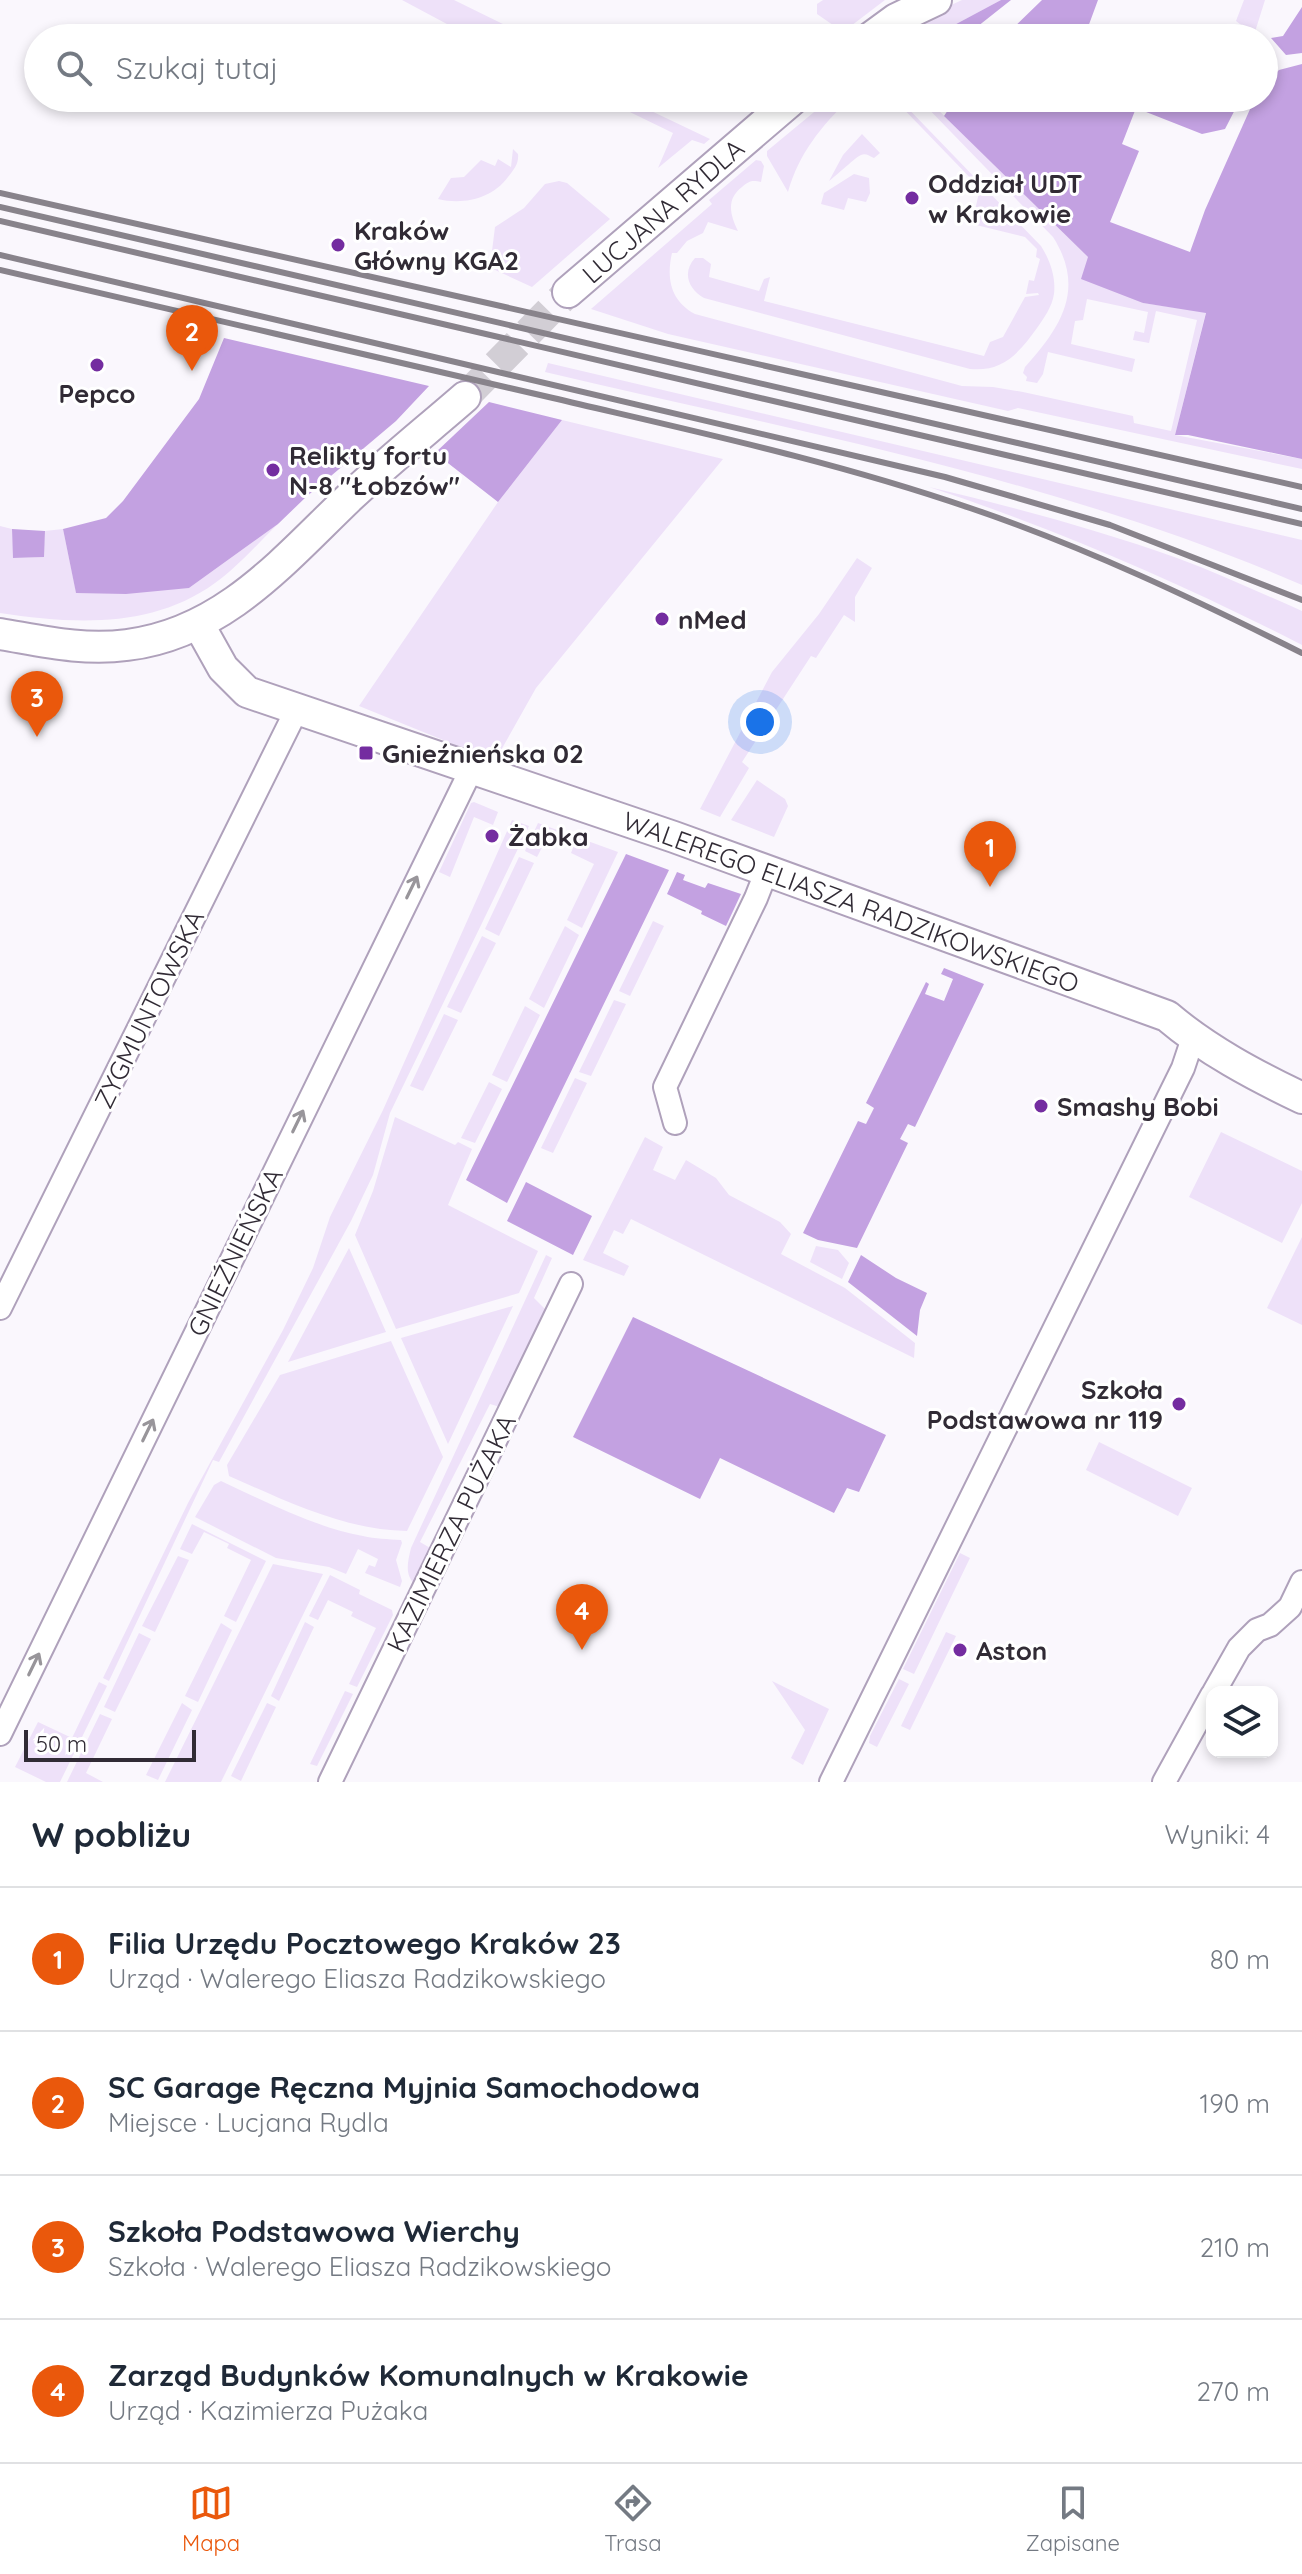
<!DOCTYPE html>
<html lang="pl">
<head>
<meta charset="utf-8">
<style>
  body { margin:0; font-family:Quicksand,sans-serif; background:#f2f2f3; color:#1f2937 }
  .controls { position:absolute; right:24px; bottom:24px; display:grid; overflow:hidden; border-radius:16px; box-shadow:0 4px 12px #0003 }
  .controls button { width:72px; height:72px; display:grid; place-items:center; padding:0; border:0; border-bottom:2px solid #e0e1e3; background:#fff; color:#1f2937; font:40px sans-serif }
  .scale { position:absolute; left:24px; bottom:20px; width:172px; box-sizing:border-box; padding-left:8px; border:4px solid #312b35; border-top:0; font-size:22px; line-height:28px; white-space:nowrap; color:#312b35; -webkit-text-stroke:6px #fff; paint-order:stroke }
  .you { position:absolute; left:760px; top:722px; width:28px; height:28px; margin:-20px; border:6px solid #fff; border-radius:50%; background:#1a73e8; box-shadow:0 0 0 12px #1a73e833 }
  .badge { display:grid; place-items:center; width:52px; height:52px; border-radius:50%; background:#ea580c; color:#fff; font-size:26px; font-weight:700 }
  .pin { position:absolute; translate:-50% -66px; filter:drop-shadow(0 2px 4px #0008) }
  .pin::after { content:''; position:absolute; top:42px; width:28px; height:24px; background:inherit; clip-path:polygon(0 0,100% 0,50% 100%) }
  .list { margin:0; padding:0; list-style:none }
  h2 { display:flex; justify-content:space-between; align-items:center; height:104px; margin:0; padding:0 32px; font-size:34px }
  h2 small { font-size:26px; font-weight:400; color:#747a83 }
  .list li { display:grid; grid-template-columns:52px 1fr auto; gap:24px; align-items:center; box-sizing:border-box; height:144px; padding:0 32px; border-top:2px solid #e0e1e3 }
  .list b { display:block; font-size:30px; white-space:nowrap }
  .list p { margin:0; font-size:26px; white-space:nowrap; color:#747a83 }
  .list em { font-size:26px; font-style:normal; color:#747a83 }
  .icon { flex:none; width:44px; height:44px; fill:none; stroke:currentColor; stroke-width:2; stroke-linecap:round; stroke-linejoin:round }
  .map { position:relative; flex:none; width:1302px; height:1782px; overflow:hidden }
  .search { position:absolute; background:#fff; box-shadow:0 4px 12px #0003; left:24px; right:24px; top:24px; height:88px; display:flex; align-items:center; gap:20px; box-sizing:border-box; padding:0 28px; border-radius:44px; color:#747a83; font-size:30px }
  .sheet { height:680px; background:#fff }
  nav { display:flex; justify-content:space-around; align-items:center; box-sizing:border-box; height:112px; border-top:2px solid #e0e1e3; background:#fff; font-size:22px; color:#747a83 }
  nav a { display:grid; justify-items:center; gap:4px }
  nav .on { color:#ea580c }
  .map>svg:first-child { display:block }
  .green { fill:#eee1f9 }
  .forest { fill:#c3a1e1 }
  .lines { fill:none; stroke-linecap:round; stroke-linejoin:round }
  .secondary-tunnel { stroke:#d2ced5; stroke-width:30; stroke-dasharray:30 15; stroke-linecap:butt }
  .street-casing { stroke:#afa1bb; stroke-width:26 }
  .secondary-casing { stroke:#afa1bb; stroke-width:34 }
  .street { stroke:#fff; stroke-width:22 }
  .secondary { stroke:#fff; stroke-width:30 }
  .rail { stroke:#88838b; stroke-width:6 }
  .oneway { stroke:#98959a }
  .poi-dot { fill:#742da0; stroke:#fff; stroke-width:3 }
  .labels { text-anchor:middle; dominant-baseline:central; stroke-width:6; stroke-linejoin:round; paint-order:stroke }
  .poi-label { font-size:26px; font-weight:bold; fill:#312b35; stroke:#fff; text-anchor:start }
  .street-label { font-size:26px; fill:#312b35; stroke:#fff }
</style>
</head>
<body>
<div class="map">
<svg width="1302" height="1782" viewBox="0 0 1302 1782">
  <rect width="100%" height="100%" fill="#faf7fd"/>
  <path class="green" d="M402 0H454L515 30 525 38H485L463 27 460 31Z
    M823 0H885L843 32 817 14V4Z
    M962 0H1001L930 38H889L910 24Z
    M1244 0H1265L1254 35 1236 21Z
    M601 98H624L710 139 704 144 692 140 658 168 673 133Z
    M831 98 849 99C821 127 799 153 788 192L767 156V151Z
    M893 98H898L1041 246C1050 260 1056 277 1054 294 1052 307 1044 318 1037 328 1019 353 1003 372 970 369L704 298C688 289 682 272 695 258H703L711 264 709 277 759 291 764 279 770 277 764 301 984 356 990 342 1003 337 1025 297 1039 295 1038 293 1026 294 1029 280 1034 281 1040 259 1036 257 1037 249 1025 237 972 224 980 188Z
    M918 98H926L1088 257 1143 303 1206 312 1175 435 1302 459V469L1018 408 1008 411 668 334 591 309 712 204 709 200 756 160 761 161 764 166 761 182C752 180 749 181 742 187 726 199 730 215 738 231L708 222 703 233 687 241 677 253H672C666 279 671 301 695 314L962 386 993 387 1023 392 1133 416 1134 423 1171 431 1197 320 1156 311 1149 343 1133 340 1135 331 1144 333 1148 312 1087 299 1083 320 1075 321 1071 344 1135 359 1132 372 1048 352 1043 374 1037 383 1026 381 1027 377 1023 373 1025 367C1061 327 1086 289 1053 237Z
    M862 134 880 153 874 158C869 156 866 153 861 155 857 156 836 176 829 181L843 155Z
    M513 149 518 154C519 164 514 169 508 177 492 199 463 205 438 199L451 178 464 177 481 160 495 166 498 159 511 167Z
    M854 174 869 178 870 193 866 202 848 198 844 210 821 204 824 193Z
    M559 181 567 183 610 219 532 287 493 269 491 259 495 227 524 208 545 184Z
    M548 363 1302 540V585C1061 480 800 432 545 372Z
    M562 420 723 459 536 688 495 761 359 706 498 502Z
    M929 487C1013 507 1096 529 1177 558 1220 574 1261 593 1302 611V645C1181 583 1059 530 929 487Z
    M278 524C258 543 238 567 215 583 152 629 73 624 0 613V526L12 529 14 558 43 557 45 531 63 529 76 592 189 588Z
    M857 558 872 568 855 597V622L844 615 816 658 811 656 742 762 749 768 720 817 700 809 772 672 819 614Z
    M757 780 785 799 788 806 774 837 731 820Z
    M474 802 498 812 493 825 474 817 450 877 439 872 471 803Z
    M512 820 529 826 390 1113 373 1175 351 1221 219 1462 213 1460 109 1681 103 1678 188 1503 283 1330 313 1268 330 1217 383 1110Z
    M538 823 618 852 582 928 567 920 594 864 571 853 573 848 548 836 537 857 525 851Z
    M519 857 534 863 499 936 485 929Z
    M653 921 664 926 630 996 619 991Z
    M565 926 579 935 544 1008 529 999Z
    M482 936 496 943 461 1013 447 1007Z
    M614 1000 626 1004 591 1076 579 1072Z
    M525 1006 540 1015 507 1082 492 1075Z
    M444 1014 458 1020 423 1091 410 1086Z
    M575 1078 587 1083 553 1153 541 1148Z
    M489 1082 502 1089 475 1143 461 1138Z
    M395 1117 455 1145 458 1142 472 1149 448 1205 538 1251 519 1293 396 1329 355 1235 373 1191Z
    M1221 1132 1302 1171V1203L1282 1243 1189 1197Z
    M645 1137 663 1147 653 1170 675 1180 686 1160 716 1178 729 1195 780 1222 791 1234 781 1254 845 1288 915 1343 914 1358 631 1219 623 1234 614 1230 603 1253 629 1266 624 1276 583 1260Z
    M1302 1237V1325L1267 1308Z
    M816 1246 838 1250 849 1263 842 1279 810 1262Z
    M349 1248 386 1332 288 1362Z
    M546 1255 552 1258 534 1298 549 1313 500 1407 490 1404 420 1542 437 1552 419 1588C404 1577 407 1565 411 1548Z
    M513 1306 448 1444 401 1338Z
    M391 1341 443 1457 407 1531C344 1530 286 1501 229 1476L227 1465 280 1375Z
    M1099 1442 1192 1488 1178 1516 1086 1470Z
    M221 1481C266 1502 314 1527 363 1536 375 1539 388 1539 401 1540L402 1543 396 1560 402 1581 400 1587 365 1573 369 1565 375 1567 378 1559 358 1549 346 1574 329 1567 276 1558 195 1517 214 1485Z
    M192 1524 266 1561 236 1622 224 1616 251 1560 227 1548 229 1544 204 1532 192 1554 180 1549Z
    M960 1553 970 1558 914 1674 903 1669Z
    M178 1556 189 1560 155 1632 142 1626Z
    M273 1564 323 1574 221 1782H165Z
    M330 1575 360 1590 359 1594 392 1610 393 1615 357 1687 349 1684 376 1628 351 1616 353 1612 328 1600 318 1620 309 1616Z
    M305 1622 314 1627 279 1701 271 1696Z
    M221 1623 232 1630 198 1702 185 1696Z
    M946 1632 956 1636 910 1730 901 1726Z
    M139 1633 151 1639 115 1712 104 1707Z
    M899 1679 909 1684 877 1747 869 1743 870 1736Z
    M772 1681 829 1709 803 1765 791 1758 805 1730Z
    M99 1682 107 1686 60 1782H46L15 1767 38 1722 72 1738Z
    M345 1691 353 1694 317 1766 310 1764Z
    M182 1703 192 1710 158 1780 146 1775Z
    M267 1703 276 1707 241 1781 231 1776Z
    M100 1714 112 1719 86 1773 103 1782H67Z"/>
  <path class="forest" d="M1001 0H1011L963 38H930Z
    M1042 0H1098L1084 38H1003Z
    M1302 7V53L1286 55 1271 38 1283 36Z
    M1302 64V459L1188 435H1175L1206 313 1143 303 1081 279 1088 257 944 116 956 98H1241L1225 129 1202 134 1136 108 1122 144 1139 151 1110 222 1190 252 1205 210 1255 98H1264V84L1279 70Z
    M224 338 429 386 396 421 306 497 278 524 189 588 126 594 76 593 63 529 106 518 123 501 199 399Z
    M489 402 562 420 498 502 435 453Z
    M12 529 45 531 44 557 13 558Z
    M626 854 669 870 507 1203 466 1180Z
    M677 872 685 875 683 880 705 888 708 883 741 894 726 926 701 914 702 911 667 894Z
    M944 968 984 984 915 1127 908 1124 900 1139 908 1143 857 1248 818 1240 803 1233 858 1121 866 1124 874 1108 866 1103 926 982 929 984 925 994 944 1001 953 979 941 974Z
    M526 1182 592 1216 573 1255 507 1221Z
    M861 1255 896 1278 927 1293 920 1310 917 1336 848 1282Z
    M633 1317 886 1435 859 1492 847 1488 834 1513 720 1458 700 1499 573 1437Z"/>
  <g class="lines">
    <path class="secondary-tunnel" d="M465 397 568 292"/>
    <defs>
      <path id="street" d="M675 1123 665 1087 756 898 767 870
        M0 1308 297 709
        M1214 1692 1239 1648 1257 1630 1270 1625 1290 1607 1302 1582
        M0 1734 471 770
        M330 1782 571 1284
        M831 1782 1183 1068 1193 1038
        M1164 1782 1212 1695"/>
      <path id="secondary" d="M870 38 896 19 936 0
        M568 292 794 98
        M199 625 223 668 247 692 674 837 1167 1016C1207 1050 1254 1075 1302 1098
        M0 634C42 641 83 651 127 645 224 633 284 560 350 497 387 462 427 430 465 397"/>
    </defs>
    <use href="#street" class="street-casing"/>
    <use href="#secondary" class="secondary-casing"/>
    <use href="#street" class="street"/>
    <use href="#secondary" class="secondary"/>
    <path class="rail" d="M0 193 1302 487
      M0 207 1302 509
      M0 221 1302 524
      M0 255 945 477 1110 525 1302 600
      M0 270C184 313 369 355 553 398 693 431 834 461 970 508 1085 547 1194 599 1302 653"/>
  </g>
  <defs><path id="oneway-shaft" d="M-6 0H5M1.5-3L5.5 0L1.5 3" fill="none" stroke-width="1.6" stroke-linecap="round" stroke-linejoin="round" transform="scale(2)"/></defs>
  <g class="oneway">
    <use href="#oneway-shaft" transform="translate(412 887) rotate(-64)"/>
    <use href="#oneway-shaft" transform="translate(298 1121) rotate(-64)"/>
    <use href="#oneway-shaft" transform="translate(148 1430) rotate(-64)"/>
    <use href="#oneway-shaft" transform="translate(34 1664) rotate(-64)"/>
  </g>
  <g class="poi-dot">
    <circle cx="912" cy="198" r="8"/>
    <circle cx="338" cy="245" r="8"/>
    <circle cx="97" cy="365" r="8"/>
    <circle cx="273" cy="470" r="8"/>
    <circle cx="662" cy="619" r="8"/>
    <rect x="358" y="745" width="16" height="16" rx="4"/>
    <circle cx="492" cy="836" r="8"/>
    <circle cx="1041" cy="1106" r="8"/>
    <circle cx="1179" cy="1404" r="8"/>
    <circle cx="960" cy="1650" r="8"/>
  </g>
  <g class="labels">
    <g class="poi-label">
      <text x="928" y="183">Oddział UDT<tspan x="928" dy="30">w Krakowie</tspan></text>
      <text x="354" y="230">Kraków<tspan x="354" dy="30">Główny KGA2</tspan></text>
      <text x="97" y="393" text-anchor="middle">Pepco</text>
      <text x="289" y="455">Relikty fortu<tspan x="289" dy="30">N-8 "Łobzów"</tspan></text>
      <text x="678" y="619">nMed</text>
      <text x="382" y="753">Gnieźnieńska 02</text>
      <text x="508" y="836">Żabka</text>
      <text x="1057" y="1106">Smashy Bobi</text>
      <text x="1163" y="1389" text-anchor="end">Szkoła<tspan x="1163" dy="30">Podstawowa nr 119</tspan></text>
      <text x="976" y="1650">Aston</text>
    </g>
    <g class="street-label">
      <text transform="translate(663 211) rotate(-41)">LUCJANA RYDLA</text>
      <text transform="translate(851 902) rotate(20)">WALEREGO ELIASZA RADZIKOWSKIEGO</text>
      <text transform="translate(149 1009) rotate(-64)">ZYGMUNTOWSKA</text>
      <text transform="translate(235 1252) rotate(-64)">GNIEŹNIEŃSKA</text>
      <text transform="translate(451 1533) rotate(-64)">KAZIMIERZA PUŻAKA</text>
    </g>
  </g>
</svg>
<div class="controls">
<button><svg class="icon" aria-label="layers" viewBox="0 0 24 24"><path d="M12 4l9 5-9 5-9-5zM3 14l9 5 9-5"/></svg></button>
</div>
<div class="scale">50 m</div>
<div class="you"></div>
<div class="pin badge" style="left:990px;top:887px">1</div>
<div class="pin badge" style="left:192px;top:371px">2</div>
<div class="pin badge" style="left:37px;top:737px">3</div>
<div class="pin badge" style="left:582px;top:1650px">4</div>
<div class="search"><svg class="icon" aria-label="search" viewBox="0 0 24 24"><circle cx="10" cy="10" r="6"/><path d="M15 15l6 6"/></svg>Szukaj tutaj</div>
</div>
<section class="sheet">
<h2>W pobliżu<small>Wyniki: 4</small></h2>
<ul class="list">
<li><span class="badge">1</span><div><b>Filia Urzędu Pocztowego Kraków 23</b><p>Urząd · Walerego Eliasza Radzikowskiego</p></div><em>80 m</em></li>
<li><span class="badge">2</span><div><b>SC Garage Ręczna Myjnia Samochodowa</b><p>Miejsce · Lucjana Rydla</p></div><em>190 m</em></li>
<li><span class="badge">3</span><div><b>Szkoła Podstawowa Wierchy</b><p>Szkoła · Walerego Eliasza Radzikowskiego</p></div><em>210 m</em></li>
<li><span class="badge">4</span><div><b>Zarząd Budynków Komunalnych w Krakowie</b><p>Urząd · Kazimierza Pużaka</p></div><em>270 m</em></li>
</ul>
</section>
<nav>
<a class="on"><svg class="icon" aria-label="map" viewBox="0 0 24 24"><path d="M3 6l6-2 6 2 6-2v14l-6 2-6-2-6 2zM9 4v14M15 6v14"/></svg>Mapa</a>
<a><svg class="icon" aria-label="directions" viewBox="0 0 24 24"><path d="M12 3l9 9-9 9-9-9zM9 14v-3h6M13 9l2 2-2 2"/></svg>Trasa</a>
<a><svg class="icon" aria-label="saved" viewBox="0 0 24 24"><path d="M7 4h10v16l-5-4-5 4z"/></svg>Zapisane</a>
</nav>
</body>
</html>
